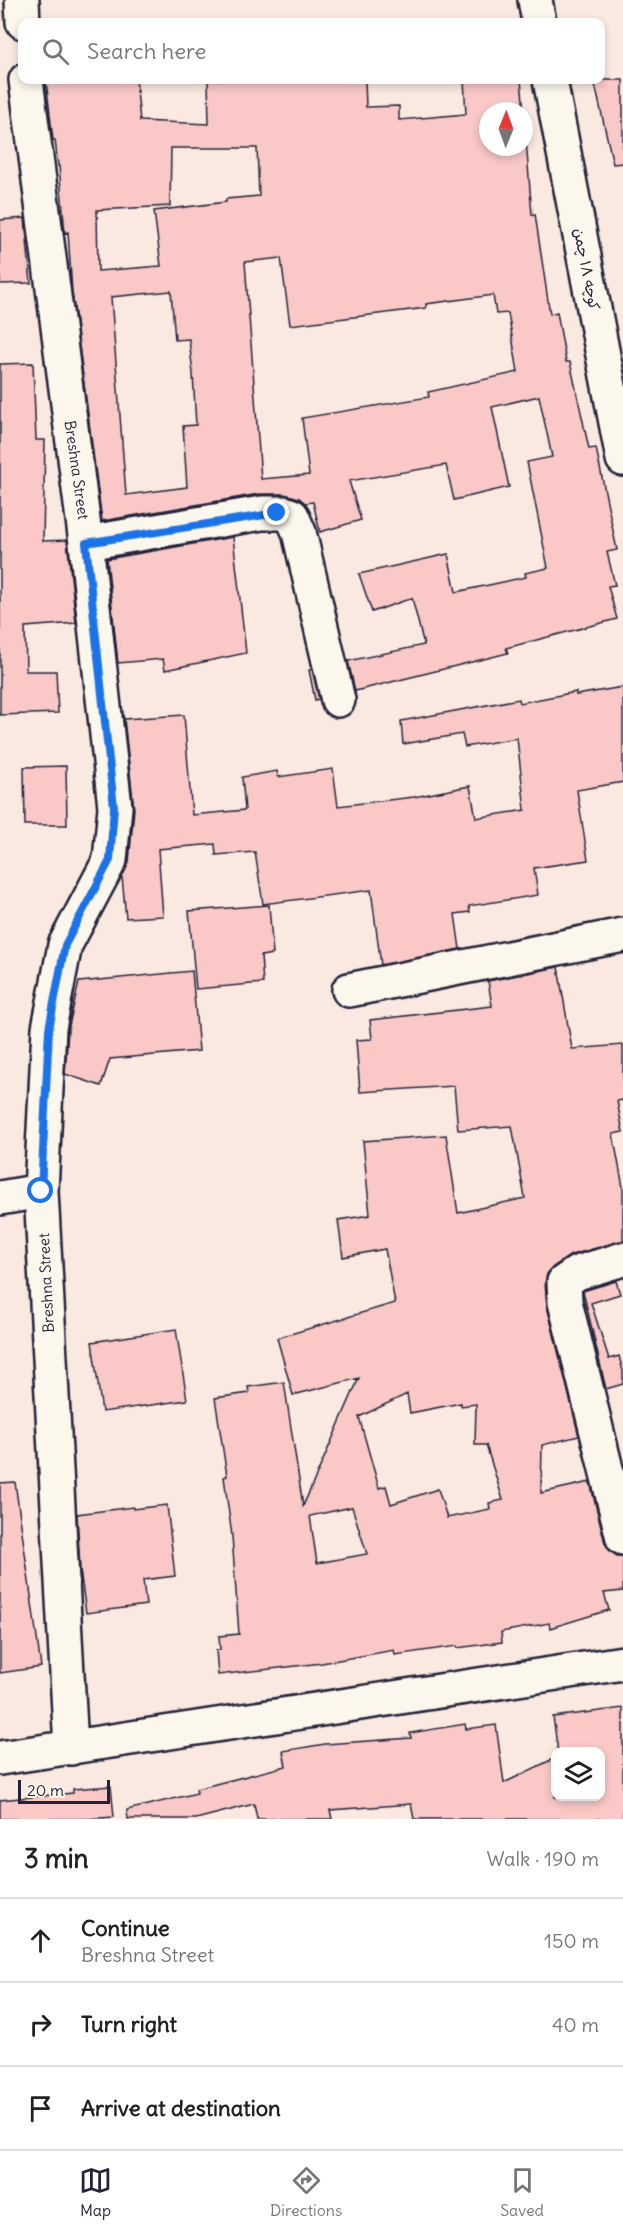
<!DOCTYPE html>
<html lang="en">
<head>
<meta charset="utf-8">
<style>
  body { margin:0; font-family:Delius,"Playpen Sans Arabic",sans-serif; background:#f2f2f2; color:#222 }
  .controls { position:absolute; right:18px; bottom:18px; display:grid; overflow:hidden; border-radius:12px; box-shadow:0 3px 9px #0003 }
  .controls button { width:54px; height:54px; display:grid; place-items:center; padding:0; border:0; border-bottom:2px solid #e0e0e0; background:#fff; color:#222; font:30px sans-serif }
  .compass { position:absolute; left:479px; top:102px; width:54px; height:54px; border-radius:50%; background:#fff; box-shadow:0 3px 9px #0003; rotate:1deg }
  .scale { position:absolute; left:18px; bottom:15px; width:92px; box-sizing:border-box; padding-left:6px; border:3px solid #22223b; border-top:0; font-size:16px; line-height:21px; white-space:nowrap; color:#22223b; -webkit-text-stroke:4px #fbf7ec; paint-order:stroke }
  .stop { position:absolute; width:18px; height:18px; margin:-14px; border:4px solid #1a73e8; border-radius:50%; background:#fff }
  .stop.end { background:#1a73e8; border-color:#fff; box-shadow:0 2px 6px #0008 }
  .list { margin:0; padding:0; list-style:none }
  h2 { display:flex; justify-content:space-between; align-items:center; height:78px; margin:0; padding:0 24px; font-size:26px }
  h2 small { font-size:20px; font-weight:400; color:#767676 }
  .list li { display:grid; grid-template-columns:39px 1fr auto; gap:18px; align-items:center; box-sizing:border-box; height:84px; padding:0 24px; border-top:2px solid #e0e0e0 }
  .list b { display:block; font-size:22px; white-space:nowrap }
  .list p { margin:0; font-size:20px; white-space:nowrap; color:#767676 }
  .list em { font-size:20px; font-style:normal; color:#767676 }
  .icon { flex:none; width:33px; height:33px; fill:none; stroke:currentColor; stroke-width:2; stroke-linecap:round; stroke-linejoin:round }
  .map { position:relative; flex:none; width:623px; height:1819px; overflow:hidden }
  .search { position:absolute; background:#fff; box-shadow:0 3px 9px #0003; left:18px; right:18px; top:18px; height:66px; display:flex; align-items:center; gap:15px; box-sizing:border-box; padding:0 21px; border-radius:12px; color:#767676; font-size:22px }
  .sheet { height:330px; background:#fff }
  nav { display:flex; justify-content:space-around; align-items:center; box-sizing:border-box; height:84px; border-top:2px solid #e0e0e0; background:#fff; font-size:16px; color:#767676 }
  nav a { display:grid; justify-items:center; gap:3px }
  nav .on { color:#22223b }
  .map>svg:first-child { display:block }
  .building { fill:#f9c8c7; stroke:#22223b; stroke-width:1.5; fill-rule:evenodd }
  .lines { fill:none; stroke-linecap:round; stroke-linejoin:round }
  .minor-casing { stroke:#22223b; stroke-width:38 }
  .minor { stroke:#fbf7ec; stroke-width:33 }
  .route { stroke:#1a73e8; stroke-width:8 }
  .labels { text-anchor:middle; dominant-baseline:central; stroke-width:4.5; stroke-linejoin:round; paint-order:stroke }
  .street-label { font-size:15px; fill:#22223b; stroke:#fbf7ec }
</style>
</head>
<body>
<div class="map">
<svg width="623" height="1819" viewBox="0 0 623 1819">
  <rect width="100%" height="100%" fill="#fae9e1"/>
  <filter id="ink" filterUnits="userSpaceOnUse"><feTurbulence type="fractalNoise" baseFrequency=".0167" numOctaves="2"/><feDisplacementMap in="SourceGraphic" scale="12" xChannelSelector="R" yChannelSelector="G"/><feConvolveMatrix kernelMatrix="1 2 1 2 8 2 1 2 1" color-interpolation-filters="sRGB"/></filter>
  <g filter="url(#ink)">
    <path class="building" d="M46 80H136L140 121 209 124 208 80H365L366 107 399 106V120L466 114 464 80H521L524 111H488V147H524V115L532 215 535 214 550 314 557 312 566 362H570L589 449 596 448 617 550 607 552 615 585 608 586 617 619 506 648 508 653 355 691 348 661 424 645 412 598 372 612 359 574 448 554 456 592 526 577 525 573 548 568 527 462 552 457 539 396 492 407 509 487 454 500 446 465 349 481 361 520 320 532 313 502 305 503 299 498 284 494H259L102 521 72 292 68 232 65 233 59 166H58L55 140H53ZM171 148H257L259 196 226 199V202L154 211 161 266 98 271 97 210 170 206ZM281 258 290 325 426 308V304L493 295 496 314 508 313 518 372 428 392 429 397 302 418 309 475 261 479 245 262ZM171 291 175 340 189 339 193 374 196 425 183 426 187 487 126 495 111 297Z
      M594 80H623V163L613 164Z
      M25 218 31 283 0 284V220Z
      M33 363 36 440H45L43 541 67 540 76 623 25 627 26 671H56L58 713 0 715V364Z
      M233 537 246 653 165 670 163 659 118 663 107 559Z
      M312 669 319 699 315 700 309 670Z
      M623 687V782L577 790 588 860 534 868 538 895 469 906 470 912 455 914 460 949 381 965 371 890 263 904 255 852 216 855 215 844 158 849 163 916 126 918 122 877 129 862 134 809 124 719 184 715 192 815 245 810 242 777 277 771 278 777 333 769 338 806 414 797 470 786 476 818 525 810 517 738 465 747 462 734 403 744 401 721 519 699 520 703 576 692V695Z
      M66 766 67 825H25L24 767Z
      M269 905 273 954 261 956 263 983 196 989 189 911Z
      M558 967 572 1049 623 1045V1100L617 1101 623 1132 613 1134 623 1187V1241L571 1255 553 1267 547 1274 545 1283 547 1306 579 1436 542 1445 541 1493 590 1482 605 1543 610 1551 617 1556H623V1591L604 1593 609 1610 550 1628 549 1623 501 1632 502 1642 457 1648V1646L395 1655 394 1650 322 1663 218 1675 216 1650H220L219 1636 239 1634 232 1536 224 1477 227 1476 215 1398 249 1393 248 1387 284 1382 303 1506 359 1378 293 1395 277 1338 395 1303 385 1249 343 1257 338 1220 370 1215 363 1141 446 1135 458 1213 525 1198 512 1126 458 1130 454 1086 360 1092 356 1040 372 1039 370 1020 492 1006 488 981ZM407 1394 410 1413 461 1403V1406L476 1404 475 1445H486L503 1500 489 1503 490 1509 447 1518 438 1489 391 1504 386 1486 379 1488 359 1417ZM352 1507 367 1554 317 1563 310 1516Z
      M192 971 199 1051 110 1059 101 1086 65 1074 68 1030 79 982Z
      M616 1281 620 1294 591 1303 609 1359 619 1356 623 1371V1384L606 1389 583 1291Z
      M176 1329 187 1400 102 1412 92 1342Z
      M15 1482 41 1667 0 1673V1483Z
      M167 1505 175 1576 143 1580 146 1605 86 1613 80 1570 77 1514 133 1507V1509Z
      M623 1708V1819H414L411 1804 330 1810 332 1819H257L254 1804 196 1819H128L127 1810 197 1793 196 1789 286 1766 283 1751 325 1744 411 1738 410 1733 465 1724 466 1729 496 1725 504 1783 555 1758V1797H600V1752H558L553 1717Z
      M111 1786 114 1817 86 1819H0V1800L73 1793V1789Z"/>
    <g class="lines">
      <defs>
        <path id="minor" d="M22 0 23 22
          M535 0 539 22
          M26 80 86 543 115 807 110 860 65 945 49 1028 41 1191 71 1748
          M550 80 623 459
          M86 543 262 513H284L292 516 299 532 338 700
          M349 990 623 935
          M0 1198 41 1191
          M623 1259 577 1273 564 1282 565 1302 623 1538
          M0 1758 623 1663"/>
      </defs>
      <use href="#minor" class="minor-casing"/>
      <use href="#minor" class="minor"/>
    </g>
  </g>
  <g class="lines" filter="url(#ink)">
    <path class="route" d="M41 1191 49 1029 65 945 110 860 114 807 86 543 277 513"/>
  </g>
  <g class="labels">
    <g class="street-label">
      <text transform="translate(587 269) rotate(79)">كوچه ١٨ چمن</text>
      <text transform="translate(77 470) rotate(82)">Breshna Street</text>
      <text transform="translate(46 1283) rotate(-93)">Breshna Street</text>
    </g>
  </g>
</svg>
<div class="controls">
<button><svg class="icon" aria-label="layers" viewBox="0 0 24 24"><path d="M12 4l9 5-9 5-9-5zM3 14l9 5 9-5"/></svg></button>
</div>
<svg class="compass" viewBox="-18 -18 36 36"><path d="M0-13l5 13h-10z" fill="#e53935"/><path d="M0 13l5-13h-10z" fill="#767676"/></svg>
<div class="scale">20 m</div>
<div class="stop" style="left:41px;top:1191px"></div>
<div class="stop end" style="left:277px;top:513px"></div>
<div class="search"><svg class="icon" aria-label="search" viewBox="0 0 24 24"><circle cx="10" cy="10" r="6"/><path d="M15 15l6 6"/></svg>Search here</div>
</div>
<section class="sheet">
<h2>3 min<small>Walk · 190 m</small></h2>
<ul class="list">
<li><svg class="icon" aria-label="ahead" viewBox="0 0 24 24"><path d="M12 20V5M6 11l6-6 6 6"/></svg><div><b>Continue</b><p>Breshna Street</p></div><em>150 m</em></li>
<li><svg class="icon" aria-label="right" viewBox="0 0 24 24"><path d="M7 20v-9h11M14 6l5 5-5 5"/></svg><div><b>Turn right</b></div><em>40 m</em></li>
<li><svg class="icon" aria-label="arrive" viewBox="0 0 24 24"><path d="M6 21V4h12l-3 4 3 4H6"/></svg><div><b>Arrive at destination</b></div></li>
</ul>
</section>
<nav>
<a class="on"><svg class="icon" aria-label="map" viewBox="0 0 24 24"><path d="M3 6l6-2 6 2 6-2v14l-6 2-6-2-6 2zM9 4v14M15 6v14"/></svg>Map</a>
<a><svg class="icon" aria-label="directions" viewBox="0 0 24 24"><path d="M12 3l9 9-9 9-9-9zM9 14v-3h6M13 9l2 2-2 2"/></svg>Directions</a>
<a><svg class="icon" aria-label="saved" viewBox="0 0 24 24"><path d="M7 4h10v16l-5-4-5 4z"/></svg>Saved</a>
</nav>
</body>
</html>
